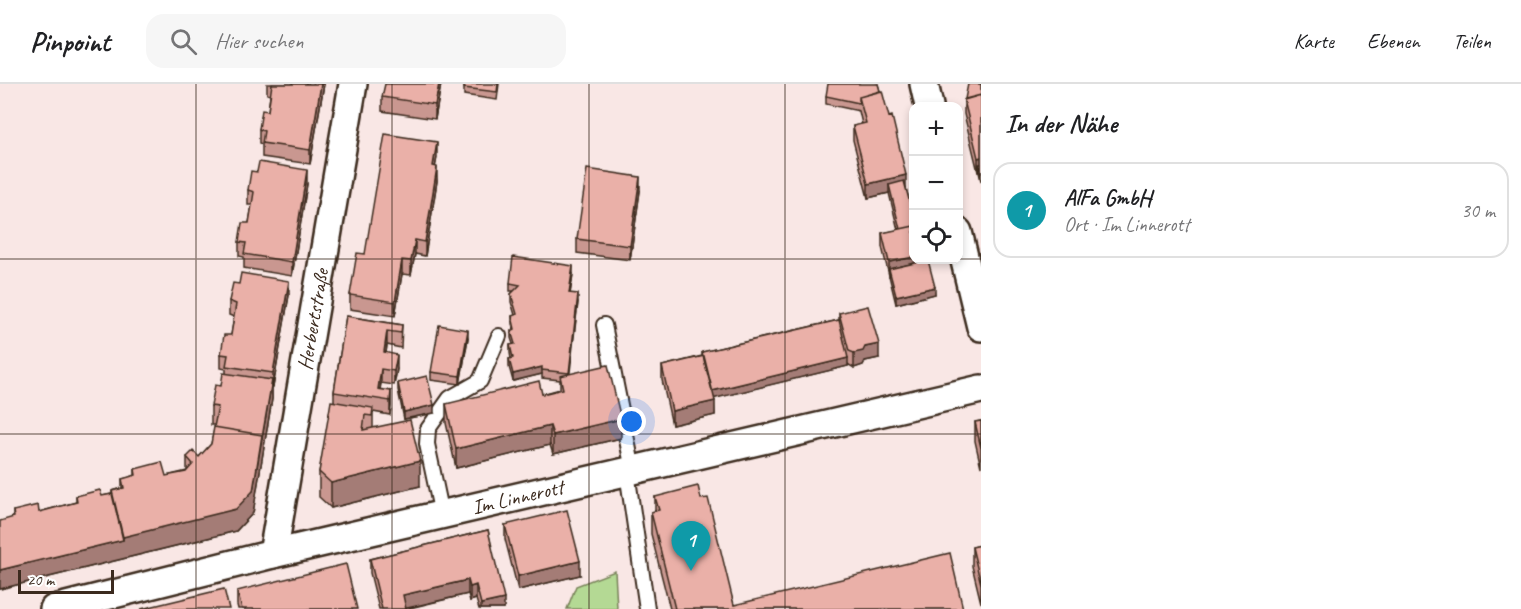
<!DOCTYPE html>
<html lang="de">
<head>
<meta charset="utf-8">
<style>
  body { margin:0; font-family:Caveat,sans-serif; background:#f6f6f6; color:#202124 }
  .controls { position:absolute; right:18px; top:18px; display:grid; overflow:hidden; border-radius:12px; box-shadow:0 3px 9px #0003 }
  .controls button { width:54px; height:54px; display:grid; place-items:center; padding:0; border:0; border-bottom:2px solid #e0e0e0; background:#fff; color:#202124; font:30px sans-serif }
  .scale { position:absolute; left:18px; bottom:15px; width:96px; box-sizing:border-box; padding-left:6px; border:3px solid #3b2a1e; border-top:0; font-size:16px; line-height:21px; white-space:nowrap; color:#3b2a1e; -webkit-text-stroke:4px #fff; paint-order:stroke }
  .you { position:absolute; left:632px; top:338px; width:21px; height:21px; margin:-15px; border:4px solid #fff; border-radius:50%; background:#1a73e8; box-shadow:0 0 0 9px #1a73e833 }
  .badge { display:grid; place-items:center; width:39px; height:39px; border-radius:50%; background:#d93025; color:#fff; font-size:20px; font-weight:700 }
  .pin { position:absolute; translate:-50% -50px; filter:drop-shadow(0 2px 3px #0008) }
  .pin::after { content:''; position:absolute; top:32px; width:21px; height:18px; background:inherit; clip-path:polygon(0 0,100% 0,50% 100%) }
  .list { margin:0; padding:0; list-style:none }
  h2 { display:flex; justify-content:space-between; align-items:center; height:78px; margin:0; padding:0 24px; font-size:26px }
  h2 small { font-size:20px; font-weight:400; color:#757577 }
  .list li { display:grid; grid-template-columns:39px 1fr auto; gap:18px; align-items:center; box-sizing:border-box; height:96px; margin:0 12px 12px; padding:0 12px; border:2px solid #e0e0e0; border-radius:18px }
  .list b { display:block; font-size:22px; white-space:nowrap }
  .list p { margin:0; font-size:20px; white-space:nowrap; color:#757577 }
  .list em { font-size:20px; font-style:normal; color:#757577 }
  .icon { flex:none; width:33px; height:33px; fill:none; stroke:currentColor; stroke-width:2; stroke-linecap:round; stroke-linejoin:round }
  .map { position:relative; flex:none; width:981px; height:525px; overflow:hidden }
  header { display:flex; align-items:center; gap:36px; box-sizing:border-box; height:84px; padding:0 30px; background:#fff; border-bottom:2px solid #e0e0e0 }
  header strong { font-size:28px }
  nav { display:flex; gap:33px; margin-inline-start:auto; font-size:21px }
  .search { width:420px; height:54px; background:#f6f6f6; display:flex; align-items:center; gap:15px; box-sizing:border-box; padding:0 21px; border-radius:18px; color:#757577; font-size:22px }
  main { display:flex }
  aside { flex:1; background:#fff }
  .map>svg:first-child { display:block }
  .green { fill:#b4d994; stroke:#788259; stroke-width:1.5 }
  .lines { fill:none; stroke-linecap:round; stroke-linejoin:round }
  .lane-casing { stroke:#3b2a1e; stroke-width:18 }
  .street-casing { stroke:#3b2a1e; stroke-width:32 }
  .lane { stroke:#fff; stroke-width:14 }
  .street { stroke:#fff; stroke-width:27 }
  .wall { fill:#c99790; stroke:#3b2a1e; stroke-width:1.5 }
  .shaded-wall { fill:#a47b76; stroke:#3b2a1e; stroke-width:1.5 }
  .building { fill:#eab0a8; stroke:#3b2a1e; stroke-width:1.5 }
  .grid { fill:none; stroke:#3b2a1e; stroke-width:1.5; stroke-opacity:0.55 }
  .labels { text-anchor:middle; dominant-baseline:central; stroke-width:5; stroke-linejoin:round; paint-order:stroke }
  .street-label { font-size:21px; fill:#3b2a1e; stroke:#fff }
</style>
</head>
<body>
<header>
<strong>Pinpoint</strong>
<div class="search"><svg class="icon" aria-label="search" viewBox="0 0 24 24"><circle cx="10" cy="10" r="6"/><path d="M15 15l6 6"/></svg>Hier suchen</div>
<nav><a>Karte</a><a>Ebenen</a><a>Teilen</a></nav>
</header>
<main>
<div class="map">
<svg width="981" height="525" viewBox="0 0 981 525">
  <rect width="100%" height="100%" fill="#f9e7e5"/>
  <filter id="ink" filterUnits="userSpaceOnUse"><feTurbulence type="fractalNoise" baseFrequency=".0167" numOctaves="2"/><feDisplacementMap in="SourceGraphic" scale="12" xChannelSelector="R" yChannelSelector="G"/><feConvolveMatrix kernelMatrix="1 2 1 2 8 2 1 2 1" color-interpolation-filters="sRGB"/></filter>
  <g filter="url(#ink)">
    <path class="green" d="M615 487 617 525H567L576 502Z"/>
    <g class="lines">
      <defs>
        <path id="lane" d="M604 241 633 386
          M627 388 647 525
          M442 431 427 360 428 345 450 314 480 297 499 252"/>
        <g id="street">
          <path d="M924 0 929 22"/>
          <path d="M958 148 981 243"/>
          <path id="s1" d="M273 470 353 0"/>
          <path id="s2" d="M54 525 273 470 981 305"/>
        </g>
      </defs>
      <use href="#lane" class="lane-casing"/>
      <use href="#street" class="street-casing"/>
      <use href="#lane" class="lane"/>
      <use href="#street" class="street"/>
    </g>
    <path class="wall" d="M267 0H324L310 80 262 73V60L259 59V45L268 27 270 11 267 10Z
      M441 0 435 35 382 27V13Z
      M499 0 497 16 464 11V4Z
      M878 0 914 134 935 210 896 220 882 163V149L898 146 889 109 868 114 853 56V42L862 40 859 27 826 20V12Z
      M981 0V97L979 88H978L964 30V16Z
      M437 73 435 83 437 97 425 172 415 170 411 191 402 190 395 232 350 225V211L365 170Z
      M307 100 292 192 244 184V173L239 172V158L249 139 252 121H248V106Z
      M640 107 630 176 577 169V155Z
      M573 190 570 209 578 218 569 290 621 354 553 370 550 361 456 384 446 339V320L542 310 560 305V296L542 294V290L513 297 509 283V275H511L510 269V261L513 260 511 254V247L514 246 512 240V232L515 231 511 218V210L514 207H510V199Z
      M289 211 273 303H272V315L253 429 236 447 0 505 13 434V427L39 428 76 418V412H102L112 410V407L122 404V395L135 392V385L166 392 187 387V373H199L211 360 215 341H211V322L221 302 226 289V285L221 284V270L231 251 234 233 229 231V217Z
      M839 229 879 274 865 277 863 281 854 284 849 281 848 280V282L714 314 715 331 672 341 662 296V282L702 272V268L839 236Z
      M346 232 402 241 401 264 387 261 386 269 397 285 394 301 381 299 380 306 391 307V322L390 331 373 328V344L420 402 331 424 319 413V388L334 318V308Z
      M468 254 460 300 431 296V288Z
      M398 299 434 329 404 335 398 306Z
      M981 337V383L975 357V338Z
      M655 413 701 415 734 521 963 525H670L651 450V428L655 427Z
      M505 441 580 491 518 506 505 455Z
      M488 446 504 525H479L476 515 470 517 468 510 406 525H379L370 489V475Z
      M981 461V519L972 482V463Z
      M237 507 357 525H238L237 521Z"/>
    <path class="shaded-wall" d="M321 0H324L310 80V66Z
      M439 0H441L435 35V21Z
      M437 58V73L433 96V82Z
      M981 73V87L979 80V88H978V74Z
      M437 83V97L425 172V158Z
      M307 86V100L292 192V178Z
      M906 91V105L889 101V109L868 114V100Z
      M640 93V107L630 176V162Z
      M415 156V170L411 191V177Z
      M914 173V176H928L889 185V193V178Z
      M402 176V190L395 232V218Z
      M573 182V190L569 217V209Z
      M289 197V211L273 303V289Z
      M935 203V210L896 220V212Z
      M578 210V218L569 297V289Z
      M468 246V254L460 300V292Z
      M387 247V261L384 282V268Z
      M879 260V274L865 277 863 281 854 284V269L865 263Z
      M397 271V285L394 301V287Z
      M848 274V282L712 315V307Z
      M542 283V290L513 297V290Z
      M381 285V299L378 315V305Z
      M272 296V315L253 429 236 447 0 505V486L123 456V453L253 407Z
      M391 307V322L390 331V317Z
      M715 317V331L672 341V327Z
      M434 321V329L404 335V328Z
      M621 335V354L553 370V351Z
      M550 342V361L456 384V365Z
      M420 377V402L331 424V399Z
      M580 477V491L518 506V492Z
      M468 496V510L403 525V511Z
      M476 501V515L470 517V503Z
      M504 515V525H481V520Z"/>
    <path class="building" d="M272 0H321L310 66 262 59 264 47 259 45 262 26 268 27Z
      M385 0H439L435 21 382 13Z
      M464 0H498L497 8 464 4Z
      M828 0H878L880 7 859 13V19L826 12Z
      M968 0H981V11L965 15Z
      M882 7 889 33 892 32 906 91 868 100 853 42 866 39 859 13Z
      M981 11V73L978 74 964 16Z
      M385 50 437 58 433 82 437 83 425 158 415 156 411 177 402 176 395 218 350 211 357 169 365 170Z
      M259 78 307 86 292 178 244 170 246 159 239 158 242 139H249L254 108 248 106 251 87 257 88Z
      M979 80H981V90Z
      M587 85 640 93 630 162 577 155Z
      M904 97 914 134V142L900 145 889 101Z
      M914 142V173L889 178 882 149Z
      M513 173 573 182 569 209 578 210 569 289 542 286V283L513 290 509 275 513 274 510 261 515 260 511 247 515 245 512 232 517 230 511 210 520 201 510 199Z
      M928 176 935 203 896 212 889 185Z
      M241 189 289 197 273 289 226 282 228 271 221 270 224 251H231L236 220 229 217 233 199 239 200Z
      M868 222 879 260 865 263 863 267 854 269 849 267 839 229Z
      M346 232 402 241 401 249 387 247 384 268 397 271 394 287 381 285 378 305 391 307 390 317 334 308Z
      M839 236 848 274 712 307 702 268Z
      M439 241 468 246 460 292 431 288Z
      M704 272 715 317 672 327 662 282Z
      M608 281 621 335 553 351 550 342 456 365 446 320 539 297 542 310 563 305 560 292Z
      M223 289 272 296 262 354V351L214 343 218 323 211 322 215 301 221 302Z
      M427 292 434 321 404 328 398 299Z
      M331 317 373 324 372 332 365 331 363 346 410 336 420 377 331 399 319 388Z
      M981 337V364L975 338Z
      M214 343 262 351 253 407 236 425 123 453 112 407 124 404 122 395 136 391 135 385 162 378 166 392 186 388 193 380 187 373 193 367 199 373 211 360Z
      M698 402 701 415 708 414 734 521 950 469 963 525H675L651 428 659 426 655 413Z
      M100 406 102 412 112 410 123 456 0 486V437L14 433 13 427 38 421 39 428 77 418 76 412Z
      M567 426 580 477 518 492 505 441Z
      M488 446 504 515 481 520 476 501 470 503 468 496 403 511 406 525H382L370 475Z
      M981 461V500L972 463Z
      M346 480 357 525H242L237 507Z
      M224 505 229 525H141Z"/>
  </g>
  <path class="grid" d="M196 0V525M392 0V525M589 0V525M785 0V525M0 175H914M958 175H981M0 350H981"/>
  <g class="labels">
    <g class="street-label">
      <text stroke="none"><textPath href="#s1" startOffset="238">Herbertstraße</textPath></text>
      <text stroke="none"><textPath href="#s2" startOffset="477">Im Linnerott</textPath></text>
    </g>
  </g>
</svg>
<div class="controls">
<button>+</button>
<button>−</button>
<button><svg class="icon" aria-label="locate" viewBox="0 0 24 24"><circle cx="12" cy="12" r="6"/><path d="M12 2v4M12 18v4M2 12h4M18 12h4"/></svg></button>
</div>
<div class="scale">20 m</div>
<div class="you"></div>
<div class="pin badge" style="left:691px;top:487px;background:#0f9aa8">1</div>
</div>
<aside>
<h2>In der Nähe<small></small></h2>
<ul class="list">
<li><span class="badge" style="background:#0f9aa8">1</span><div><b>AlFa GmbH</b><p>Ort · Im Linnerott</p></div><em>30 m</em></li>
</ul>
</aside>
</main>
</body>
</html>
